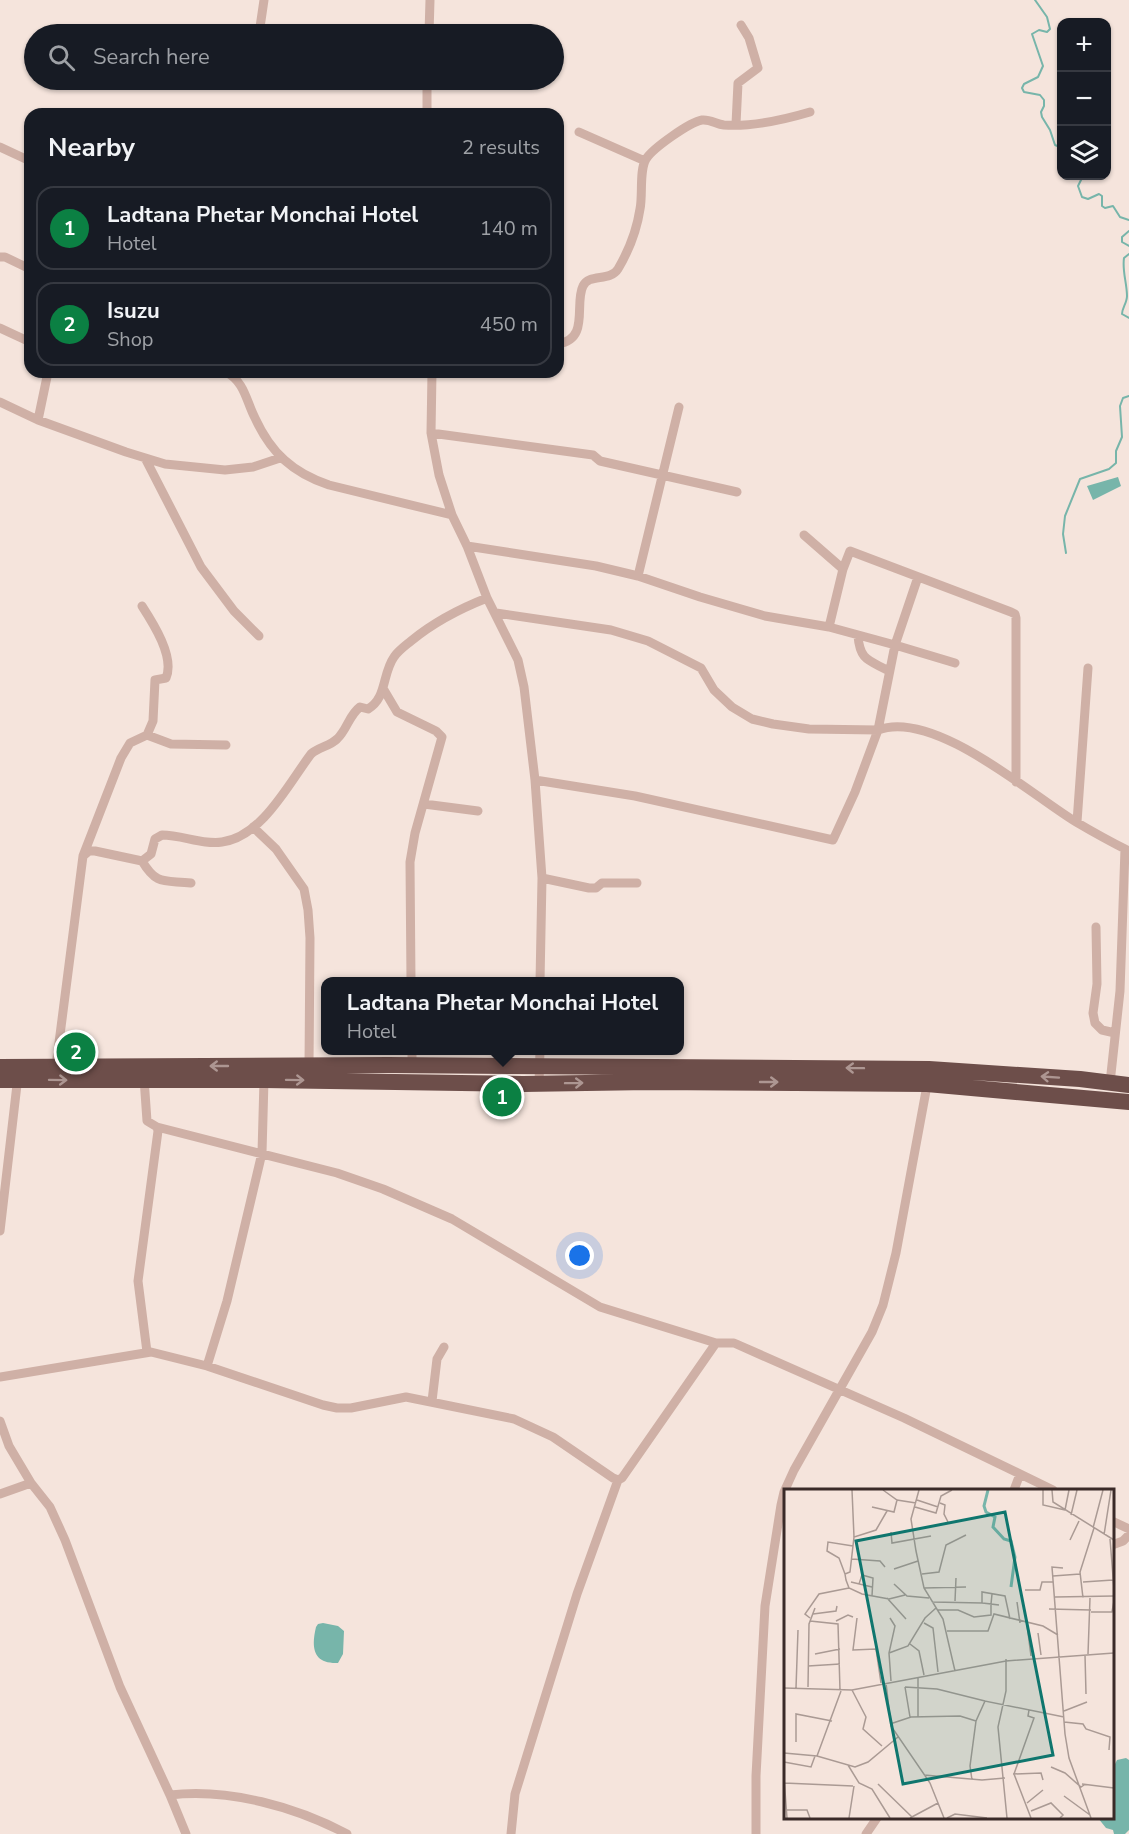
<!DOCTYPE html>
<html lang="en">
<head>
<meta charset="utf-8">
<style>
  body { margin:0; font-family:"Nunito Sans",sans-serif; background:#20242c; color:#f1f3f6 }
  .controls { position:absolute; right:18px; top:18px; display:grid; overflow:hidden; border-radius:12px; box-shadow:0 2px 4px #0004 }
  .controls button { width:54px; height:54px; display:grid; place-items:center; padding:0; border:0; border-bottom:2px solid #363941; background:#171b24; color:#f1f3f6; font:30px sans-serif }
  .you { position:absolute; left:580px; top:1256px; width:21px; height:21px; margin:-15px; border:4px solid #fff; border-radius:50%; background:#1a73e8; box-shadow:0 0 0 9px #1a73e833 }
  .badge { display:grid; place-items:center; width:39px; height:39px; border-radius:50%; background:#0b8043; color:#fff; font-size:20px; font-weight:700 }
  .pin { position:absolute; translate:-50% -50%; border:3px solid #fff; box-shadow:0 2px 6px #0006 }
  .popup { position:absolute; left:321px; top:977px; width:363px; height:78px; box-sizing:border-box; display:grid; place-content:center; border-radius:12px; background:#171b24; filter:drop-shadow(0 2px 4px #0005); font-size:20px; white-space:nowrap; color:#9ea1a6 }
  .popup b { font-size:22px; color:#f1f3f6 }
  .popup::after { content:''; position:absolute; left:50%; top:100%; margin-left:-12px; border:12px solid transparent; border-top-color:#171b24 }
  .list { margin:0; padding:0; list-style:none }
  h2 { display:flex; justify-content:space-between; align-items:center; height:78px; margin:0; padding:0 24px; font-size:26px }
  h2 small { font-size:20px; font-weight:400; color:#9ea1a6 }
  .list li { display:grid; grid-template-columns:39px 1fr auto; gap:18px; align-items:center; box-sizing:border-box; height:84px; margin:0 12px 12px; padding:0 12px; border:2px solid #363941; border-radius:18px }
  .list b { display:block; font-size:22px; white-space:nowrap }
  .list p { margin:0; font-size:20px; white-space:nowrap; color:#9ea1a6 }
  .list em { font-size:20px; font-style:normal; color:#9ea1a6 }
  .icon { flex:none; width:33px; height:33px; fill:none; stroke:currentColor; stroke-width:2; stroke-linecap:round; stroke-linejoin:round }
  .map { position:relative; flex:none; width:1129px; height:1834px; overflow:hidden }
  .search { position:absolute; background:#171b24; box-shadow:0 2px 4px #0004; left:24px; top:24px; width:540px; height:66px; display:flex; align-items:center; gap:15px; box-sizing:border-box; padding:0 21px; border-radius:33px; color:#9ea1a6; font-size:22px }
  .panel { position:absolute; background:#171b24; box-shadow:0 2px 4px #0004; left:24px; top:108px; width:540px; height:270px; border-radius:18px }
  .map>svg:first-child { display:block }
  .water { fill:#77b5aa }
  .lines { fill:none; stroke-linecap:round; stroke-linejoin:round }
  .stream { stroke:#77b5aa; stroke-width:2 }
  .minor { stroke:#cfb0a6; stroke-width:9 }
  .trunk { stroke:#6d4e4a; stroke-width:16 }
  .oneway { stroke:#ad9692 }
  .inset-river { fill:none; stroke:#77b5aa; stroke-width:3 }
  .inset-road { fill:none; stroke:#aa9a94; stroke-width:1.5 }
  .view { fill:#0f766e; fill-opacity:0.15; stroke:#0f766e; stroke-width:3 }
  .inset-edge { fill:none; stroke:#3a2a28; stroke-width:3 }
</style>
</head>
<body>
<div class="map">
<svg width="1129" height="1834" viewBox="0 0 1129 1834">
  <rect width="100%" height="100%" fill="#f5e4dc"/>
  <path class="water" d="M1118 477 1121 486 1093 500 1087 486Z
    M323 1623 338 1626 344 1631 343 1654 338 1663C313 1664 311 1648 316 1627L318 1624Z
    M1126 1758 1129 1760V1830L1125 1834H1114L1113 1830 1106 1828 1098 1818H1112L1113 1768 1117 1760Z"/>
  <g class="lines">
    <path class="stream" d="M1035 0 1047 17 1050 29 1047 32 1039 30 1032 34 1043 66 1038 77 1024 84 1022 88 1024 92 1040 95 1044 100V106L1041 112 1042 117 1050 130 1055 145 1062 148
      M1083 176 1078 186 1082 197 1088 199 1099 194 1102 196V206L1105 208 1113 206 1120 217 1129 220
      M1129 231 1122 237V242L1129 246
      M1129 254 1124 258C1122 271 1127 283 1127 296 1127 303 1122 308 1122 314L1129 318
      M1066 553 1063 534 1065 516 1080 479 1109 469 1116 463V451L1122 437 1120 406 1123 398 1129 396"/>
    <path class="minor" d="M259 34 264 0
      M429 34 430 0
      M554 65H556
      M427 114V80
      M736 124 738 83 758 68 749 38 741 25
      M579 132 645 161
      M0 147 30 161
      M0 257H5L30 269
      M0 328 30 342
      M558 344C590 339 574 304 583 286 589 273 610 282 618 269 628 252 637 229 640 209 643 195 639 170 646 159 653 148 690 122 702 120 710 119 716 124 724 125 753 127 783 120 810 112
      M226 372C245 382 246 401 255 418 271 453 293 473 329 485L452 515
      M432 372 431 433 439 475 452 515 467 546 487 598 518 660 524 687 535 780 542 878 540 982
      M0 402 38 420 126 452 165 464 225 470 253 467 280 458
      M38 420 48 372
      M431 433 593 455 600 461 737 492
      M145 458 201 567 234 611 259 636
      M804 535 843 569
      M467 546 596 566 638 576 700 597 765 616 829 627 843 569 850 551 1011 612 1015 614 1016 618V782
      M638 576 679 407
      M918 577 895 645 955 663
      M496 613 611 630 648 641 701 668 714 690 732 707 752 719 773 724 809 729 878 730 895 645 829 627
      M858 636C860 661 869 660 889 671
      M384 690 397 712 436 731 442 737 415 833 410 862 411 982
      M147 735 171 744 226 745
      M535 780 635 796 833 840 855 792 878 730C934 709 1030 794 1076 822 1093 832 1111 842 1129 851
      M424 804 478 811
      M1077 822 1088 668
      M253 827 276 849 304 889 308 910 310 938 309 1066
      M83 856 89 851H95L142 861 151 854 155 839 162 835C182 835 203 845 222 842 262 837 289 783 311 754 319 747 330 746 337 739 347 730 349 715 360 707L368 709C387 698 382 674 394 657 398 651 405 646 411 641 434 622 459 609 487 598
      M142 861C157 886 164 880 191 883
      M542 878 589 888H596L602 883H637
      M1096 927 1097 984 1093 1013 1095 1023 1102 1030 1115 1033
      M412 1050V1066
      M56 1066 83 856 121 758 130 743 147 735 153 721 155 680 166 678C175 657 153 623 142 606
      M144 1078 147 1121 157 1127 158 1131 138 1281 147 1352
      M1110 1083 1120 991 1125 849
      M539 1084 540 1050
      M157 1127 337 1173 383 1189 452 1219 600 1307 716 1343
      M0 1231 18 1076
      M207 1366 227 1301 262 1153 264 1080
      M0 1377 151 1352 207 1366 323 1405 337 1408H351L406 1397 514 1419 553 1437 613 1478 618 1480
      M432 1401 437 1359 444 1347
      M0 1421 9 1446 31 1483 50 1507 65 1540 120 1687 170 1795 186 1834
      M1014 1490 1020 1474
      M0 1494 31 1483
      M1112 1521 1129 1529
      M1112 1545 1123 1541 1129 1535
      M170 1795C229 1788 296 1807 347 1834
      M511 1834 515 1794 577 1594 618 1480 622 1478 716 1343H734L904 1418 1053 1490
      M756 1834V1776L765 1606 781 1505 784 1492 794 1470 872 1332 883 1305 896 1253 928 1080
      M866 1834 877 1818"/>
    <path class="trunk" d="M0 1067 388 1065 929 1069 1080 1079 1129 1085
      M0 1080H264L523 1084 649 1082 927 1084 1129 1102"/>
  </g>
  <defs><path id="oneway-shaft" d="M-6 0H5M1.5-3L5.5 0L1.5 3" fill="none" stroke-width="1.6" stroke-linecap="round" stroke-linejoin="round" transform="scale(1.5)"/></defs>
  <g class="oneway">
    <use href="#oneway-shaft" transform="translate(219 1066) rotate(180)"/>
    <use href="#oneway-shaft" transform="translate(855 1068) rotate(-179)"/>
    <use href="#oneway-shaft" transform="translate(1050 1077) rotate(-176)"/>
    <use href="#oneway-shaft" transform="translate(58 1080) rotate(1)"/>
    <use href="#oneway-shaft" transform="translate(295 1080) rotate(1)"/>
    <use href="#oneway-shaft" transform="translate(769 1082)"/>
    <use href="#oneway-shaft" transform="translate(574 1083) rotate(-1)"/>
  </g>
  <g transform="translate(784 1489)">
    <rect width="330" height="330" fill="#f5e4dc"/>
    <path class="inset-river" d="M204 1 200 17 202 23 211 28 209 38 220 50 227 52 231 68 227 98"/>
    <path class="inset-road" d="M68 1 70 48M99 1 113 11 132 14M135 1 127 30 132 62 140 99 159 130 171 182M259 1V16L281 21M268 1 269 13 330 51M133 11 154 18M156 14 161 16 160 25 164 33M88 18 110 23 113 11M131 18 152 24 157 7 168 1M281 21 285 1M103 22 92 41 70 48 66 83 61 85 62 91 65 99 78 105 105 110 121 106M287 26 293 1M309 39 319 1M107 43 108 54 147 47M320 46 327 1M326 50 330 100M286 51 295 32M68 70 96 72 101 78M279 79 268 78 281 245 285 269 307 329M110 80 134 72M61 85 55 69 43 62 44 53 69 57M138 85 155 83 162 56 182 46M269 87 296 85M67 93 88 98M299 93 329 91M75 95 78 86 89 89 88 107M110 95 123 107 145 109M140 99 182 98M241 101H256L258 93H269M208 105 207 115 215 116M271 108 330 107M103 109 122 130M299 109 296 83 310 39M171 112 172 89M148 113 198 114V103L221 107 226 130M233 113 236 134M265 120 307 121M153 121H174L190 128 207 126V115L198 114M307 123H328L330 112M29 125 52 122 53 117M26 129 21 125 35 105 65 99M73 129 69 161 92 160 97 194M106 129 111 137 105 164 107 192M26 132 54 135 56 201M52 132 64 126 69 128M140 134 149 139 154 183M243 136 247 167M163 142H204L210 125 259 137 274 146M254 144 257 166M126 155 135 162 140 186M105 164 124 157 141 129 152 119M31 165 56 160M304 165 306 109M301 166 302 205M222 170V202L214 238 223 329M24 177 56 175M102 194 107 237 146 294 160 329M24 198 25 135 31 119M121 198 153 200 201 212M121 198 126 228M0 199 68 201 222 172 330 164M12 199 14 141M68 201 82 228 79 240 98 257M245 221 244 227 250 229 230 285 247 329M280 222 303 213M134 228V189M280 233 299 235 302 240 326 248 325 261M106 235 127 228 176 227 192 232M12 253V225L48 232M0 264 33 267 71 278 84 273 114 248M33 267 57 202M0 273 27 278 31 267M64 276 75 294 88 300 106 329M267 278 281 284 297 298 300 296M229 285 257 284 259 291M140 286 198 291 221 289M0 289 3 329M188 291 186 277 192 232 201 212 280 228M0 294 69 297M94 295 128 328M298 295 330 299M280 307 306 326M243 314 259 301M3 321H23L26 329M247 322 267 314 279 326 276 329M65 329 70 297M126 329 154 314M163 329 171 325 203 329"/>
    <path class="view" d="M221 23 269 266 119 295 72 52Z"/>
    <rect width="330" height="330" class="inset-edge"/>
  </g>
</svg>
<div class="controls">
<button>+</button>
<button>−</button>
<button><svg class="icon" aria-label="layers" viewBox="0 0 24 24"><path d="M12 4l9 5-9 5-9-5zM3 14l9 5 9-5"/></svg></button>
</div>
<div class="you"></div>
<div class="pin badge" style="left:502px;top:1097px">1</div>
<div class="popup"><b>Ladtana Phetar Monchai Hotel</b>Hotel</div>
<div class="pin badge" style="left:76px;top:1052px">2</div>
<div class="search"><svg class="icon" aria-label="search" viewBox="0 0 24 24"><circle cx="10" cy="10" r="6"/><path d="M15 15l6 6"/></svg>Search here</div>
<section class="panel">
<h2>Nearby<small>2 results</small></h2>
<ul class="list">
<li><span class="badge">1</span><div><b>Ladtana Phetar Monchai Hotel</b><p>Hotel</p></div><em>140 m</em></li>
<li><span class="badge">2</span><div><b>Isuzu</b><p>Shop</p></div><em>450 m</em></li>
</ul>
</section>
</div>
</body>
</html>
